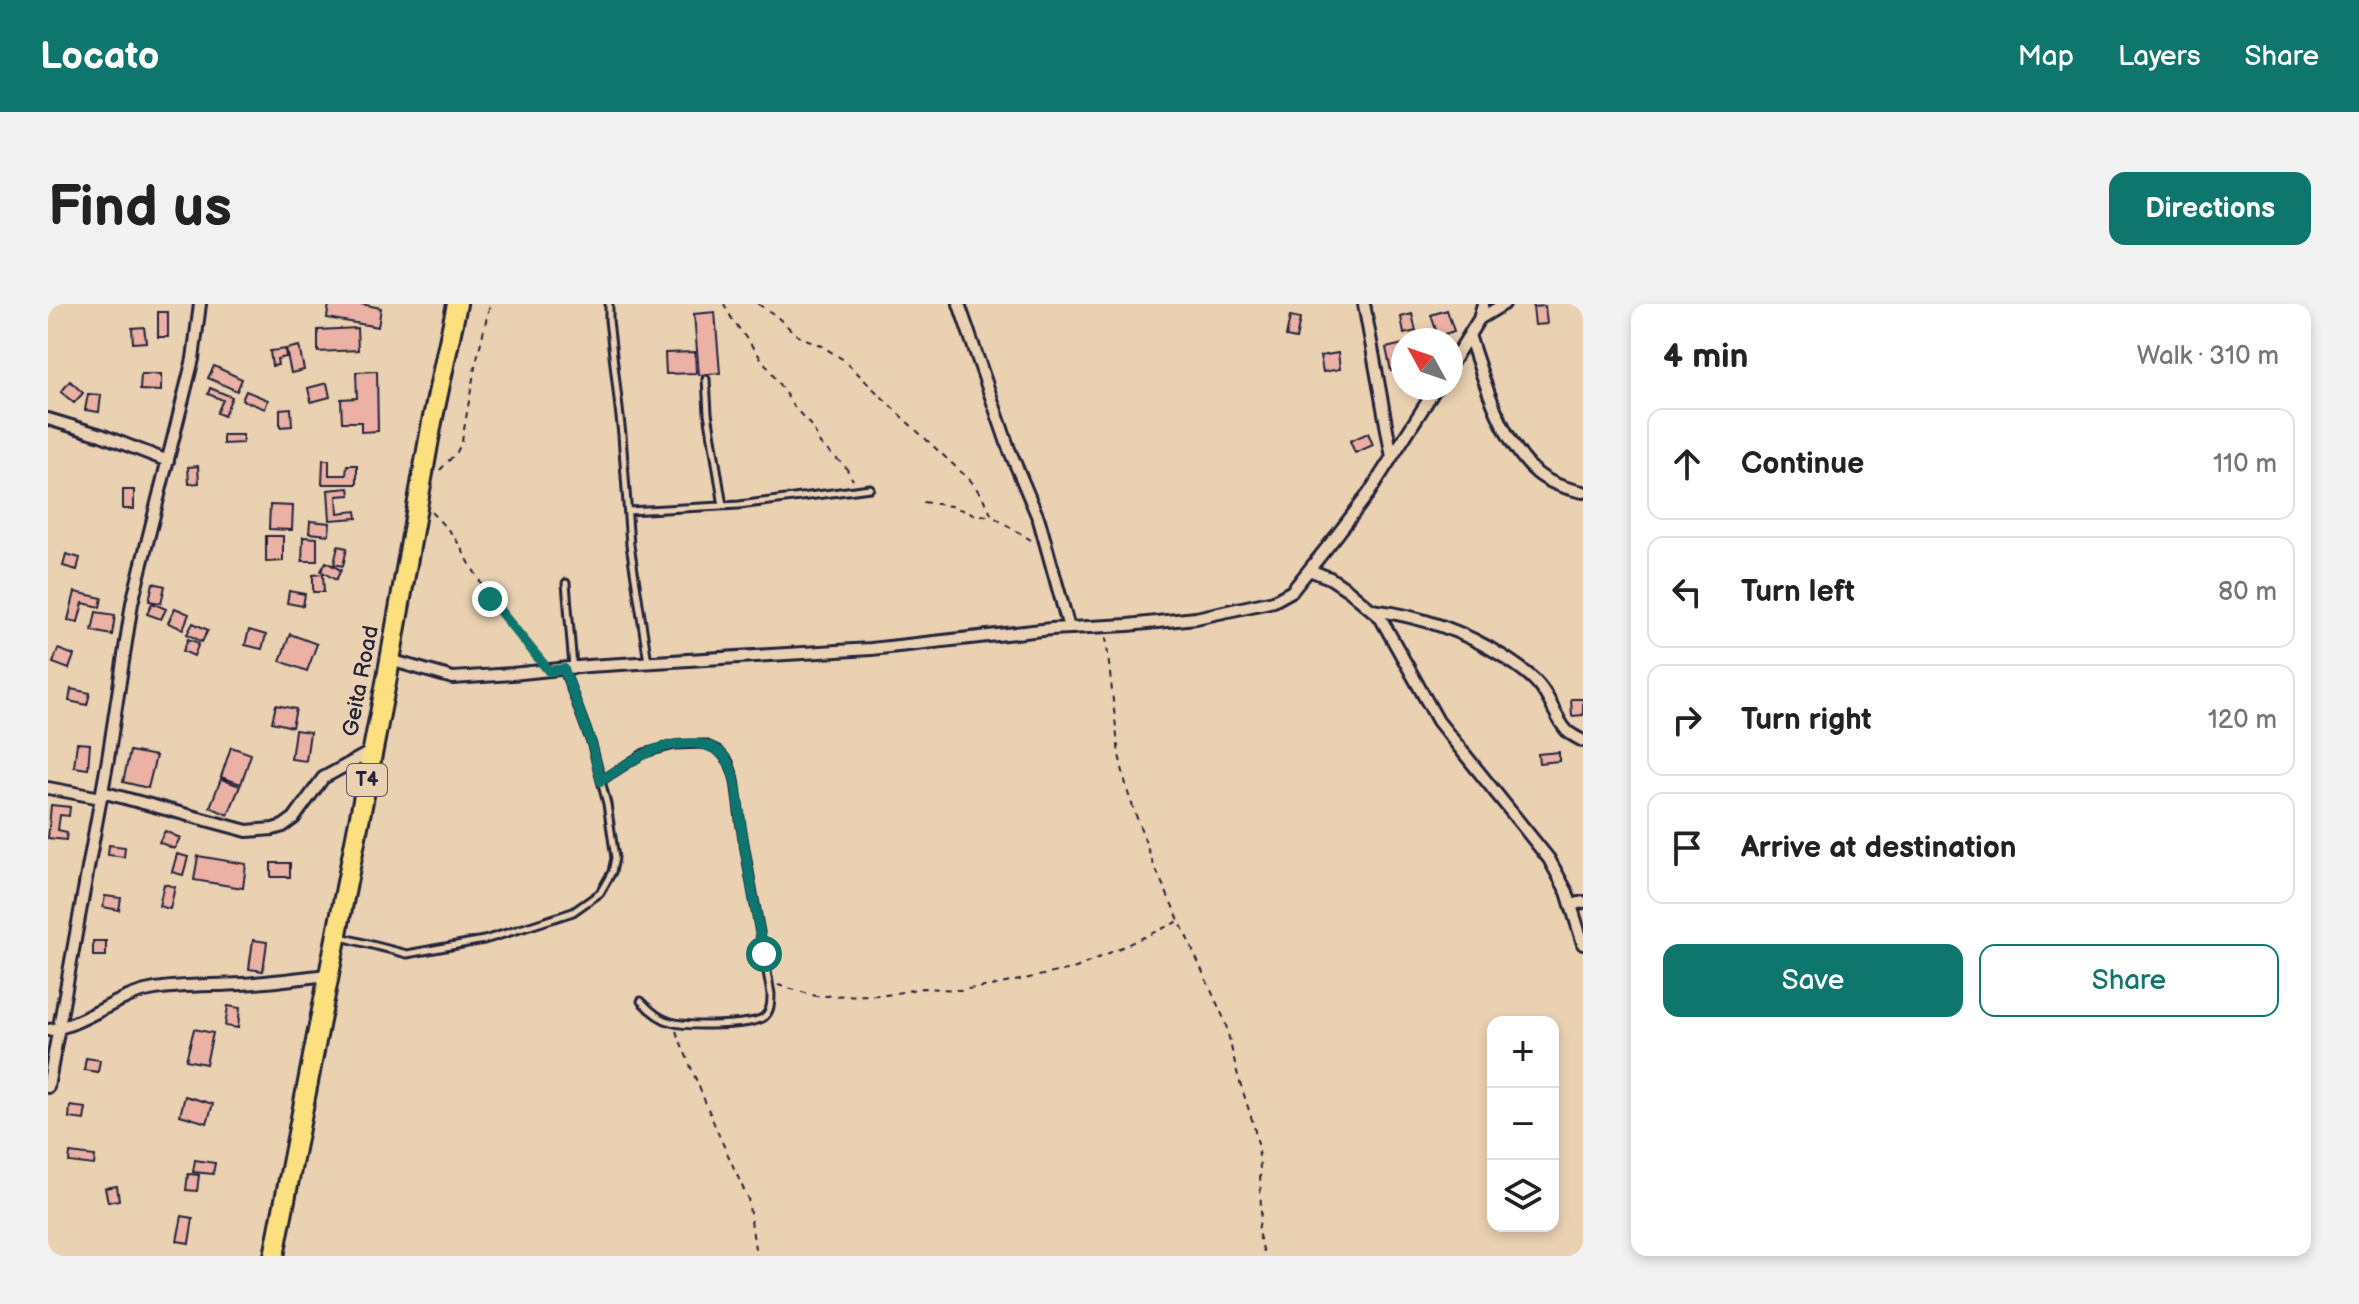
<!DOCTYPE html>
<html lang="en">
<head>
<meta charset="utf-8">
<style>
  body { margin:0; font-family:"Balsamiq Sans",sans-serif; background:#f2f2f2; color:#222 }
  .controls { position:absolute; right:24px; bottom:24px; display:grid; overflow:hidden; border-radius:16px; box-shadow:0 4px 12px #0003 }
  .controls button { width:72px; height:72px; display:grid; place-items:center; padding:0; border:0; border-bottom:2px solid #e0e0e0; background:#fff; color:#222; font:40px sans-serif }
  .compass { position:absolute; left:1343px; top:24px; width:72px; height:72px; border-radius:50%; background:#fff; box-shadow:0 4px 12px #0003; rotate:310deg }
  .stop { position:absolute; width:24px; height:24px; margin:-18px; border:6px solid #0f766e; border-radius:50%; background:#fff }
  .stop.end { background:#0f766e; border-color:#fff; box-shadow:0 2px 8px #0008 }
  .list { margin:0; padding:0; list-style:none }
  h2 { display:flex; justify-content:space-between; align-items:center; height:104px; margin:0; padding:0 32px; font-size:34px }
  h2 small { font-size:26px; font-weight:400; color:#767676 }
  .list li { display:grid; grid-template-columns:52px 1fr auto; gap:24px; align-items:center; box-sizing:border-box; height:112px; margin:0 16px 16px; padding:0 16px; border:2px solid #e0e0e0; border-radius:16px }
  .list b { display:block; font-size:30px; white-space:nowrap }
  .list em { font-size:26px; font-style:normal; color:#767676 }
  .actions { display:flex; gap:16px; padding:24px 32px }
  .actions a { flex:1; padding:18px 0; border:2px solid #0f766e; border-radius:16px; text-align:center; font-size:28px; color:#0f766e }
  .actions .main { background:#0f766e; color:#fff }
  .icon { flex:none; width:44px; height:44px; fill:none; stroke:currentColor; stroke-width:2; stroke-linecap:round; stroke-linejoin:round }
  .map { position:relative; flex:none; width:1535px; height:952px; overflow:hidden; border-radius:16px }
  header { display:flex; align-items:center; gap:48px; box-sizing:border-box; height:112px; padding:0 40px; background:#0f766e; color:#fff }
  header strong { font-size:38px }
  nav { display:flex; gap:44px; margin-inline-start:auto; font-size:28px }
  .intro { display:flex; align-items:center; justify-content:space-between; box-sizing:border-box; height:192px; padding:0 48px }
  h1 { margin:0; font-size:56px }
  .button { padding:20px 36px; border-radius:16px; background:#0f766e; color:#fff; font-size:28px; font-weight:700 }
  main { display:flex; gap:48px; padding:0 48px }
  aside { flex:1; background:#fff; border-radius:16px; box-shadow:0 4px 12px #0003 }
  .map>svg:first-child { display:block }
  .building { fill:#ebb1a5; stroke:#22223b; stroke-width:2 }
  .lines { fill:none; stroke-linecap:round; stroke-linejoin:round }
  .lane-casing { stroke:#22223b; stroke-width:11 }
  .street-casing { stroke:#22223b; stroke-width:16 }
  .highway-casing { stroke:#22223b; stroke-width:24 }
  .path { stroke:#22223b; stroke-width:2; stroke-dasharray:6 6; stroke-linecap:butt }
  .lane { stroke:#ead1b2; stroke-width:5 }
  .street { stroke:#ead1b2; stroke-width:10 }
  .highway { stroke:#fce080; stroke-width:18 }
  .route { stroke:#0f766e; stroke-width:10 }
  .labels { text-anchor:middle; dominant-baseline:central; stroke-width:7; stroke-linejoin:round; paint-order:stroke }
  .shield { fill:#ead1b2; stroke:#5e565f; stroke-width:2 }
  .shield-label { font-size:20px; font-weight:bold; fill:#22223b }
  .street-label { font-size:22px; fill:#22223b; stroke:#ead1b2 }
</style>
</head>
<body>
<header>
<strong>Locato</strong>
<nav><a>Map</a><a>Layers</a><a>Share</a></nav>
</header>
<div class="intro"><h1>Find us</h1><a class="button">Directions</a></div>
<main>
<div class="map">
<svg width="1535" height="952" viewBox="0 0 1535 952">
  <rect width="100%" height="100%" fill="#ead1b2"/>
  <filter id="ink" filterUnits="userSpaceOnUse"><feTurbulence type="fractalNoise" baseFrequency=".0125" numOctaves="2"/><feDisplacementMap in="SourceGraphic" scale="16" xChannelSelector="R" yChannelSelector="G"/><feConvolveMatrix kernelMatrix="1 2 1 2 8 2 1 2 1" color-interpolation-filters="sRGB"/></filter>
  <g filter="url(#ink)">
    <path class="building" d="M281 0H313L333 4 330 23 279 14Z
      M1497 2 1499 20 1487 21 1485 3Z
      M1399 6 1406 27 1390 32 1383 11Z
      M110 8H120V33H110Z
      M667 8 672 69 651 71 646 10Z
      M1364 10 1368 27 1356 30 1353 13Z
      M1242 13 1252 15 1248 35 1238 33Z
      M96 23 98 38 85 39 84 24Z
      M309 24 310 46 270 48V26Z
      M1355 40V65L1343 67 1338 44Z
      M251 42 256 66 243 69 238 45Z
      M237 45 238 53 229 55 230 61 224 62 222 47Z
      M647 48 648 69 618 70 617 49Z
      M1290 49 1292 65 1275 68 1272 52Z
      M166 62 194 75 189 87 160 74Z
      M329 67 330 127 313 128V118H294L293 95 309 94 308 68Z
      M93 70H113V87L92 86Z
      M22 77 35 89 26 99 13 88Z
      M279 79 282 93 263 98 260 84Z
      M162 84 184 93 176 112 169 109 175 96 160 90Z
      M198 87 220 96 217 105 194 96Z
      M40 90 53 91 51 108 37 106Z
      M243 104 244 122 232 123V105Z
      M1320 129 1325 141 1307 149 1302 137Z
      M175 131H195V139L175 140Z
      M275 156H281V171H298L299 161H309V180H274Z
      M150 162 151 179 141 180 140 163Z
      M301 184 302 191 289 192 290 209 308 207 309 214 282 216 280 186Z
      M75 186H86V205H75Z
      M222 201 245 202 244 226 221 225Z
      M262 217 282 219 281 231 261 229Z
      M218 232H235V257L218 258Z
      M255 233 269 234V257H254Z
      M290 242 299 244 295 262 286 260Z
      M18 250 32 254 29 266 15 262Z
      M278 258 293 266 288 276 273 267Z
      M275 270 276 288H265V271Z
      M105 279 117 282 113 299 101 297Z
      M241 287 257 290 255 302 239 299Z
      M27 288 54 294 52 303 35 299 30 318 20 316Z
      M104 299 118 305 113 315 99 310Z
      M127 304 141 310 135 325 120 319Z
      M48 308 67 311 64 331 44 327Z
      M145 319 160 326 154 338 139 330Z
      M201 326 218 331 214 345 197 341Z
      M242 330 269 340 259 367 232 357Z
      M140 335 151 339 146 352 135 347Z
      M10 345 26 351 21 365 5 359Z
      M23 385 42 389 39 401 21 397Z
      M1523 395H1535V411L1524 412Z
      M228 401 248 405 244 423 224 418Z
      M247 426 262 428 258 457 243 455Z
      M29 439 42 440 40 465 26 463Z
      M183 443 203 450 193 480 173 473Z
      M82 447 108 452 100 484 75 478Z
      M1511 448V457L1491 459 1490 450Z
      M173 475 192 482 180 511 162 503Z
      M3 501 22 503 21 512 12 511 10 526 19 528 18 536 0 534Z
      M117 527 132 534 126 545 111 538Z
      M61 541 77 543 76 553 60 551Z
      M129 550 140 553 135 571 124 568Z
      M150 552 198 560 195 584 146 576Z
      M223 559H242V573H223Z
      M116 580 127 583 122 605 111 602Z
      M57 592 73 594 71 606 55 603Z
      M205 636 219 638 215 667 201 665Z
      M45 637H58V652H45Z
      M180 702 192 704 190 724 177 722Z
      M146 725 165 729 158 760 138 756Z
      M38 754 52 756 50 768 36 766Z
      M137 792 165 800 159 819 132 811Z
      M22 802 38 804 36 816 21 814Z
      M22 849 47 852 46 861 21 858Z
      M147 856 167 859 165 870 145 868Z
      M140 870 151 871 149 887 138 886Z
      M69 882 71 896 60 898 57 884Z
      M134 912 145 914 141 939 129 937Z"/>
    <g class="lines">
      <defs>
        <path id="lane" d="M561 0V16L574 131 582 241 600 358
          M658 75 660 109 675 202
          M580 207 691 201 822 184
          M518 279 525 363
          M553 477 596 449 627 441 657 440 670 446 681 458 687 476 693 523 723 690C723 698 723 707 716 713 704 722 639 723 623 718 611 715 602 707 593 697
          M293 633 359 650 436 636 485 621 525 608 552 589 564 568 567 554 559 500 544 441 516 366"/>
        <path id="street" d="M911 0 961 145 991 216 1021 324
          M1316 0 1344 153
          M1431 15 1456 0
          M1421 31C1435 74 1454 139 1489 169 1501 179 1520 185 1535 188
          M1403 60 1431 15 1435 0
          M0 115 53 131 120 157
          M1261 266 1282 274 1300 286 1332 313 1390 417 1501 555 1519 588 1535 640
          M1324 306C1372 312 1415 326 1456 353 1468 361 1481 369 1490 380 1503 394 1507 414 1519 427 1523 431 1530 434 1535 437
          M342 356 405 374 464 370 540 362 823 345 1003 325 1080 321 1148 314 1226 297 1244 287 1289 231 1321 189 1388 84
          M0 484 53 494
          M54 488 199 527 225 525 235 522 246 514 275 474 324 447
          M1523 601 1535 598
          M0 726C30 724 69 692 102 686 133 680 164 682 194 680 223 678 252 674 280 671
          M0 783 60 455 84 299 145 55 152 0"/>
        <path id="highway" d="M226 952 338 379 384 118 409 0"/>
      </defs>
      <use href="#lane" class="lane-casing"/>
      <use href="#street" class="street-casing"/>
      <use href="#highway" class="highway-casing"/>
      <path class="path" d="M676 0 684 15 721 65 747 104 765 124 772 140 797 162 805 176
        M710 0 727 11 750 32 772 41 796 56 856 115 923 177 935 194 944 212 983 236
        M392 166 409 148 414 137 427 63 442 0
        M875 198 903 202 928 211 944 212
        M383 208 406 232 442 295 493 356
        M1058 333 1071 451 1080 489 1105 559 1177 717 1190 772 1205 819 1210 840 1212 865 1213 909 1210 928 1217 952
        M730 681 768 692 838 691 874 684 912 686 944 682 1028 664 1131 617
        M628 727 670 829 700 895 708 952"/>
      <use href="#lane" class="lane"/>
      <use href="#street" class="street"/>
      <use href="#highway" class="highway"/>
    </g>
  </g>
  <g class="lines" filter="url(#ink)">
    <path class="route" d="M442 295 501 367 516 365 544 441 553 477C567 468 580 458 595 451 620 438 668 429 682 462 691 483 690 506 694 528 701 569 708 609 716 650"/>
  </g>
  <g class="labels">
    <rect class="shield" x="299" y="460" width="40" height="32" rx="6"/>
    <g class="shield-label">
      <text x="319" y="476">T4</text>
    </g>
    <g class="street-label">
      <text transform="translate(313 377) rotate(-79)">Geita Road</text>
    </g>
  </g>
</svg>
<div class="controls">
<button>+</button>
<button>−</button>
<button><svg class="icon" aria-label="layers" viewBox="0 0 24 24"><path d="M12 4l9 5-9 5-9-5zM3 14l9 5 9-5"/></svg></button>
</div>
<svg class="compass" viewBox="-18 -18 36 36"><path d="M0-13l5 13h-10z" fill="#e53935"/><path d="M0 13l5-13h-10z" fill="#767676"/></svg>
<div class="stop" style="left:716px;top:650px"></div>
<div class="stop end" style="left:442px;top:295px"></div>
</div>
<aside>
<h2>4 min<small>Walk · 310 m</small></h2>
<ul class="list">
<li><svg class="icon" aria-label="ahead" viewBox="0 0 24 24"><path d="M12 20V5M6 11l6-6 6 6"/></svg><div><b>Continue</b></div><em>110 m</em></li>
<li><svg class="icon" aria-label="left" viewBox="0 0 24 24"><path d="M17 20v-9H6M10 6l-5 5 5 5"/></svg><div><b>Turn left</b></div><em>80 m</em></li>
<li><svg class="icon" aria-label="right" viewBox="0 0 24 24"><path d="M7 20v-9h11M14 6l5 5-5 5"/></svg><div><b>Turn right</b></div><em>120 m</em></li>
<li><svg class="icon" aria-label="arrive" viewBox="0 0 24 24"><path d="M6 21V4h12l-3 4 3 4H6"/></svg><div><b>Arrive at destination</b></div></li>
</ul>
<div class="actions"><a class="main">Save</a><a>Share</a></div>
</aside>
</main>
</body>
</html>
